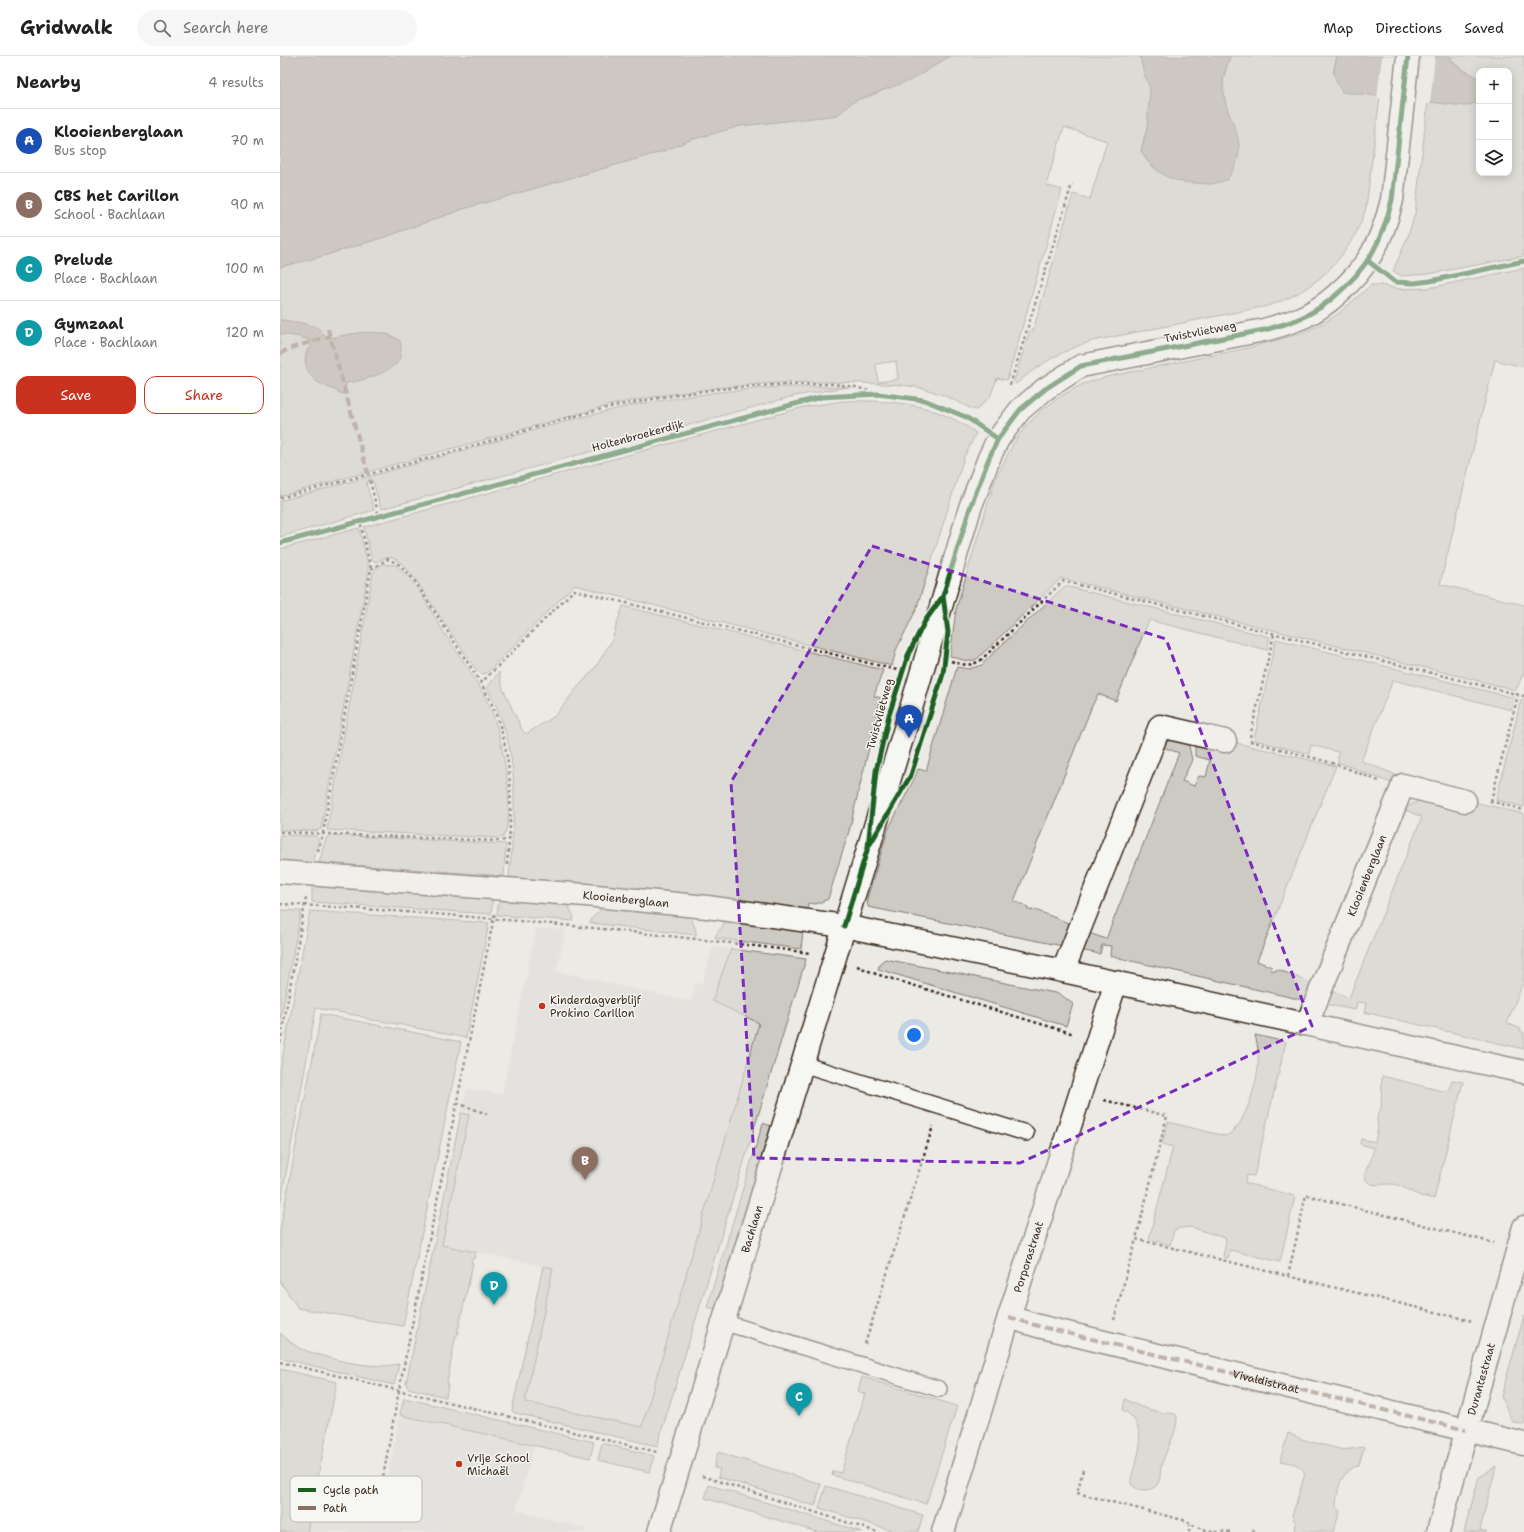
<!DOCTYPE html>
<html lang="en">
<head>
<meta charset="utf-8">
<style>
  body { margin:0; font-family:"Shantell Sans",sans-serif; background:#f6f6f6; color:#222 }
  .controls { position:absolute; right:12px; top:12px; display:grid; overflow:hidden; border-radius:8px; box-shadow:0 2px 10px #0003 }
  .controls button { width:36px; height:36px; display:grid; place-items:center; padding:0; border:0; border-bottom:1px solid #e0e0e0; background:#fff; color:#222; font:20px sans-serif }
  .you { position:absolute; left:634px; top:979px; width:14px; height:14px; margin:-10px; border:3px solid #fff; border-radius:50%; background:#1a73e8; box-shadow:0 0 0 6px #1a73e833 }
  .badge { display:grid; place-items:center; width:26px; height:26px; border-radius:50%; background:#c8321e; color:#fff; font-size:13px; font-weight:700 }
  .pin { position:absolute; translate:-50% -33px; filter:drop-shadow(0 1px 2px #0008) }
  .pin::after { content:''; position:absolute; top:21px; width:14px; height:12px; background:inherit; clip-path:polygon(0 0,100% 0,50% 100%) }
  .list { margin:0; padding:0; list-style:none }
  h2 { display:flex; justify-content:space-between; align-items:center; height:52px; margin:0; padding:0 16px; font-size:17px }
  h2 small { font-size:13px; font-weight:400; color:#767676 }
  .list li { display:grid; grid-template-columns:26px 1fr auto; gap:12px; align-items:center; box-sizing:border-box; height:64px; padding:0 16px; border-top:1px solid #e0e0e0 }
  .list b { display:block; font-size:15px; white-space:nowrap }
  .list p { margin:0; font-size:13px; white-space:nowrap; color:#767676 }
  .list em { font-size:13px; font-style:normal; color:#767676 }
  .actions { display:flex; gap:8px; padding:12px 16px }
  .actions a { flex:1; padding:9px 0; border:1px solid #c8321e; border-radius:12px; text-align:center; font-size:14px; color:#c8321e }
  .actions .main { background:#c8321e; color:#fff }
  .icon { flex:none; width:22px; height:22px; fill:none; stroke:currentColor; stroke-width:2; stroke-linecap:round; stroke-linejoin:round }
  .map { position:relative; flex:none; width:1244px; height:1476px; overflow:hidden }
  header { display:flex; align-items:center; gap:24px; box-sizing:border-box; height:56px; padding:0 20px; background:#fff; border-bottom:1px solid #e0e0e0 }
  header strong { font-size:19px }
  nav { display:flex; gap:22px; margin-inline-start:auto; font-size:14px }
  .search { width:280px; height:36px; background:#f6f6f6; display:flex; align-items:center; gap:10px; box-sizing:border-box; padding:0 14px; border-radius:22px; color:#767676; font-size:15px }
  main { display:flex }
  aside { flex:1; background:#fff }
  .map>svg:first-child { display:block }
  .built { fill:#dcdad4 }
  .green { fill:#cdcac4; stroke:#847a71; fill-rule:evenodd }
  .water { fill:#a8a198; stroke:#7c7167 }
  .pier { fill:#ebeae5 }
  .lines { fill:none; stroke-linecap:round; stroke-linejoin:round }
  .lane-casing { stroke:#3b2a1e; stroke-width:18 }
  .street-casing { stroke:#3b2a1e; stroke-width:25 }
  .path { stroke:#3b2a1e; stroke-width:2.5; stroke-dasharray:3 3; stroke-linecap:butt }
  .lane { stroke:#f6f6f2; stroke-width:15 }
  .street { stroke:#f6f6f2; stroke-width:22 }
  .quiet { stroke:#8d6e63; stroke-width:4; stroke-dasharray:8 4; stroke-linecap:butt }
  .cycleway-casing { stroke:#f6f6f2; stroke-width:8 }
  .cycleway { stroke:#1b5e20; stroke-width:5 }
  .marked { fill:none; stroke:#7b2cbf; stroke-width:3; stroke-dasharray:8 5; stroke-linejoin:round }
  .poi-dot { fill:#c8321e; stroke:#f6f6f2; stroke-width:1.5 }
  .labels { text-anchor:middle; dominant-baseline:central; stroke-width:3; stroke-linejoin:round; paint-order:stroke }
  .street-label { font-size:11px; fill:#3b2a1e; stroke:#f6f6f2 }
  .poi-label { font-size:11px; fill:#3b2a1e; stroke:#f6f6f2; text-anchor:start }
  .key { fill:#f6f6f2; stroke:#beb9b2; stroke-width:1 }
  .key-label { font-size:11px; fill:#3b2a1e }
</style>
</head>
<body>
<header>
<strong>Gridwalk</strong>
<div class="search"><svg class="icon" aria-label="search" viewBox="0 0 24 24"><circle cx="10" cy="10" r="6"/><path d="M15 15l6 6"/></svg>Search here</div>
<nav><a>Map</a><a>Directions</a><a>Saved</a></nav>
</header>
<main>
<aside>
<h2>Nearby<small>4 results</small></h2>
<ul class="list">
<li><span class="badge" style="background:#1a4fb4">A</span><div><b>Klooienberglaan</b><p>Bus stop</p></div><em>70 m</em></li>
<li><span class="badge" style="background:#8d6e63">B</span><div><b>CBS het Carillon</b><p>School · Bachlaan</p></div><em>90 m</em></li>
<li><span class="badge" style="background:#0f9aa8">C</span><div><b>Prelude</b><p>Place · Bachlaan</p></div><em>100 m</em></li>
<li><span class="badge" style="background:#0f9aa8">D</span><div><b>Gymzaal</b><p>Place · Bachlaan</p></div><em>120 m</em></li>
</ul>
<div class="actions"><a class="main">Save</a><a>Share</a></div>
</aside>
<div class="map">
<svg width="1244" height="1476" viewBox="0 0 1244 1476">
  <rect width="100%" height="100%" fill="#ebeae5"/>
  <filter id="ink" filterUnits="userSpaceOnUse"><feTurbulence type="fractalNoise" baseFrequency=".025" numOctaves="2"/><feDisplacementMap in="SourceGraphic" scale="8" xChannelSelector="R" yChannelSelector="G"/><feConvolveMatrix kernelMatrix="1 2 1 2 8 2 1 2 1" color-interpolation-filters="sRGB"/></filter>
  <g filter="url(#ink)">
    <path class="built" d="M256 872 286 874 276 915 411 946 416 927 422 928 433 891 451 893 432 945 479 967 362 1371 245 1346 273 1212 162 1189 189 1059 181 1057 187 1033 222 1038Z
      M120 1359 254 1390 236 1454 304 1473 303 1476H27L37 1426 103 1442Z"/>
    <path class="green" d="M670 0H860L864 18 870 32 867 73 864 81 861 95C864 99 866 104 870 108 886 126 909 127 932 128L949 61 945 44 943 24 950 0H1057L1053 16 1100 40 1086 152C1071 200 1035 236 987 250L812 285C783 294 759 308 736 328L734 325 750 275H753L793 138 810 143 827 85 784 71 766 129 782 134 727 324 717 322 710 341 696 354C688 352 681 347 674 344 662 338 649 334 637 331 619 328 600 328 582 327 497 323 413 332 330 349L0 440V278L16 280 30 284 32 289 27 294 25 300V307L40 327 63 338 66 327C85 325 101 317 117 307L121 290 120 285 111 279 102 277H79L49 282 43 279C38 268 11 265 0 264V211L43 200 108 180 183 153 384 95 410 84 460 70 558 59 571 47 579 43 588 41 643 17ZM616 305 618 323 598 326 596 308Z
      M1170 0H1244V200L1148 218 1122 220 1113 215 1128 180 1135 158 1148 46 1185 50 1199 46V117H1229V15H1199V24C1191 13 1178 17 1170 0Z
      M1244 212V311L1215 304 1160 528 1244 549V616L1236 634 781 522 697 603C688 607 679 603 670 600L676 553 715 424 733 388 744 372 762 354 781 340 803 328 826 321 968 292 1022 277 1045 266 1058 258 1091 229H1099L1120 233 1149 232Z
      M501 331H568L514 340 101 453 93 425 86 427 94 454 0 481V445L168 399 290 364 357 348 438 336Z
      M563 345C613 344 655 347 696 377L684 401 679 417 636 554 616 594 612 610 294 529 207 617 202 618 197 615 133 520C121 507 115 495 96 506L92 504 84 471 524 351Z
      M79 472 88 508V518L41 773 35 775 0 774V493Z
      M103 508 116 509C137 525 151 556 165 578 182 604 202 630 213 659 222 682 237 761 223 781L218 782 47 774 93 517 96 512Z
      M785 530 990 581 987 594 869 564 836 645 818 638 812 650 734 845 748 851 747 853 752 855 753 853 791 868 783 890 588 851 587 843 608 774 635 721 638 713 646 715 677 611 689 613 702 609 714 596Z
      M343 550 603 614 594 640 601 642 569 775 548 843 536 848 528 847 527 855 426 841 229 821C236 756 241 690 207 632L219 616 223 633 242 674 246 678 275 660 297 632 315 612 331 586Z
      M996 583 1234 642 1231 654 1113 624 1081 705 1114 718 1111 727 1058 706V696L1031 689 1029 698 974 684Z
      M1241 644H1244V751L1216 744Z
      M895 682 908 685 912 704 902 725 914 730 919 720 926 721 930 704 915 700V687L950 695 952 686 1056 710 977 905 992 911 991 914 996 915 997 913 1034 928 1027 945 830 900 831 890 822 889 820 898 800 894 806 876 826 883 899 697 880 690Z
      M1142 743 1192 755 1194 746 1244 758V924L1227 967 1241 973 1240 975 1244 977V993L1084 956 1086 947 1077 946 1075 954 1044 948 1050 934 1069 942 1142 761 1123 753Z
      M0 779 36 780 39 784 32 807 0 806Z
      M51 779 226 788 224 820 133 813 39 807 46 782Z
      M32 828 213 841 211 858 32 846Z
      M219 841 289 847V851L294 861 293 865 217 859Z
      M321 851 412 861C411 867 417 872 416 879L310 867C311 860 320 858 321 851Z
      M0 854 21 855 0 967Z
      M30 855 209 867 186 982 102 965 91 964 80 960 36 952 0 1150V1015Z
      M444 865 523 876 521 893 435 882C436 875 444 872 444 865Z
      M451 893 526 903 377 1390 235 1357 232 1355 263 1210 273 1212 245 1346 362 1371 479 967 432 945Z
      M605 903 780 938 793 948 786 970 598 913 600 907Z
      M41 958 181 986 123 1270 18 1252 0 1225V1174Z
      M975 979 1006 986 974 1120 967 1119 965 1127 1015 1140 1000 1206 950 1194 948 1202 943 1201 946 1186 945 1182 911 1171 901 1172 894 1174 890 1189 869 1183 893 1091 882 1088 888 1066 945 1080C964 1075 977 1027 978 1010 979 999 978 989 975 979Z
      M1102 1020 1162 1035 1170 1033 1172 1024 1183 1026 1154 1143C1148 1141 1141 1141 1136 1138 1128 1135 1122 1129 1113 1128 1105 1127 1088 1133 1085 1121 1084 1114 1089 1110 1091 1104 1092 1100 1093 1096 1094 1092L1080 1088 1081 1083 1095 1086 1098 1073 1097 1062 1101 1053Z
      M181 1057 189 1059 162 1189 196 1196 194 1203 192 1202 191 1206 193 1207 177 1279 175 1283 167 1327 168 1328 166 1341 128 1332 126 1328Z
      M483 1067 491 1070 435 1253 427 1251Z
      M1244 1260V1369L1233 1366 1221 1341Z
      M0 1277C7 1282 11 1288 19 1292 46 1303 91 1314 119 1308L114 1329 0 1302Z
      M0 1313 57 1326 27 1476H0Z
      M582 1321 677 1350 646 1448 552 1419 553 1415 561 1417 585 1338 578 1335Z
      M124 1342 314 1386 310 1402 120 1359Z
      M845 1343C861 1353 877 1356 895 1358L897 1360C898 1377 885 1394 881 1411 880 1416 881 1422 878 1427 874 1436 856 1436 851 1428 851 1419 854 1412 857 1403 861 1391 861 1378 856 1367 853 1361 849 1357 843 1354Z
      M1008 1377 1024 1384 1063 1394 1084 1391 1079 1409C1060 1416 1058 1430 1056 1449L1060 1456 1053 1476H1015L1016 1467 1012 1460 1025 1418C1022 1407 1010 1407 1000 1405Z
      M322 1387 374 1400 369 1416 318 1404Z
      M438 1396 541 1428 535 1450 438 1421 440 1413 434 1412Z
      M1216 1410 1200 1474 1207 1476H1184L1199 1421Z
      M429 1429 582 1476H537L425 1442Z
      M546 1430 643 1459 638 1476H617L539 1452Z"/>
    <path class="water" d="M0 0H670L631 24 579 43 571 47 558 59 460 70 410 84 384 95 183 153 108 180 43 200 0 211Z
      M860 0H950C948 8 944 16 943 24 939 49 961 72 959 95 959 106 952 115 947 124L932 128 902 126 889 122 870 108 861 95 867 73 870 32 864 18Z
      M1057 0H1170L1174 8 1184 15 1197 21 1199 24V46L1185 50 1062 36C1053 21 1053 17 1057 0Z
      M0 264C10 265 30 267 39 273 42 276 42 280 47 281 52 283 60 280 65 279 81 276 99 274 113 281 119 283 121 286 121 292 121 297 120 303 117 307 104 319 82 325 66 327L63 338C55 334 47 331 39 327 25 319 21 301 32 289L30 284 16 280 0 278Z"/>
    <path class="pier" d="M1102 0H1155L1150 48 1097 42Z"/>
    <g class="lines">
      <defs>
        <path id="lane" d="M522 1008 746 1077
          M443 1266 659 1333"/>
        <g id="street">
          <path id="s1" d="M0 816 306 839 427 851 564 870 783 915 1244 1016"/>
          <path d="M783 915 880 670 945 685"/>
          <path id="s2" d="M1027 968 1123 729 1185 745"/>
          <path d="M729 1261 758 1270 1244 1388"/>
          <path id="s3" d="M379 1476 627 666 690 452 709 402 718 383 740 354 765 333 801 310 984 274C999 270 1014 266 1027 259 1037 254 1047 247 1055 240 1088 212 1102 185 1112 144L1128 0"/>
          <path id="s4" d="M663 1476 729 1261 836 926"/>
          <path id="s5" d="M1158 1476 1244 1171"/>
        </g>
      </defs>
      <use href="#lane" class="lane-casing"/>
      <use href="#street" class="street-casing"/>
      <path class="path" d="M730 329 792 128
        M90 425 99 461
        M0 442 168 397 288 362 330 351 383 341 437 333 495 329 553 328 576 331 598 338
        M91 513 108 503 120 509 134 524 201 627
        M671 605C683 609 690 611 701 604L783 525 1244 640
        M970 681 994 578
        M970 685 1056 708 1099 725
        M1210 745 1244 754
        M1211 745 1238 639
        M0 776 219 785 230 783
        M38 795 43 777 91 513 80 465
        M227 809C232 757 234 708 216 658 212 647 206 637 201 627L294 534 617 614
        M0 848C47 850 95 854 142 857 272 867 401 880 530 897
        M577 910 596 918 794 978
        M0 987 26 842
        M824 1044 887 1060 856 1183
        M177 1047 207 1058
        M1008 1220 1026 1139 1214 1187
        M834 1264 856 1183 1192 1265
        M585 1288 653 1070
        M0 1306 377 1396
        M803 1414 797 1437 907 1465C911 1470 930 1476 937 1476 942 1476 945 1475 950 1476
        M422 1420 597 1476
        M101 1432 119 1334 215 856
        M909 1476 910 1469
        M973 1476 974 1473"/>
      <use href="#lane" class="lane"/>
      <use href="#street" class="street"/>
      <g class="quiet">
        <path d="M48 273 90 425"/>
        <path d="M0 298 8 293 50 280"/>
        <path id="s6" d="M729 1261 758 1270 1186 1374"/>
      </g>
      <defs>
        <path id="cycleway" d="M1088 205 1115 226 1134 227 1150 225 1244 205
          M0 487 541 341 598 338 644 344 686 361 718 383
          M590 788 631 719 663 618 668 576 663 540
          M564 870 588 791 596 715 609 659 628 599 645 565 663 540 690 452 709 402 718 383 740 354 765 333 801 310 984 274C999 270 1014 266 1027 259 1037 254 1047 247 1055 240 1088 212 1102 185 1112 144L1128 0"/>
      </defs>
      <use href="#cycleway" class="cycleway-casing"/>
      <use href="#cycleway" class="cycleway"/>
    </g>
  </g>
  <path d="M0 0H1244V1476H0ZM592 490 886 583 1032 970 740 1107 474 1102 451 726Z" fill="#ebeae5" fill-opacity=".55" fill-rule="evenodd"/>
  <path class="marked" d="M592 490 886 583 1032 970 740 1107 474 1102 451 726Z"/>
  <g class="poi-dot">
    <circle cx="262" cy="950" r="4"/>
    <circle cx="179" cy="1408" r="4"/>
  </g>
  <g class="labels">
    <g class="street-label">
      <text transform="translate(920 276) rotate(-11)">Twistvlietweg</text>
      <text transform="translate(358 380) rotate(-15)">Holtenbroekerdijk</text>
      <text transform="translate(600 658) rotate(-75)">Twistvlietweg</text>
      <text stroke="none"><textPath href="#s2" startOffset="160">Klooienberglaan</textPath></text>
      <text stroke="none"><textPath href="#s1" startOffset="347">Klooienberglaan</textPath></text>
      <text stroke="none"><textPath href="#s3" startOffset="317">Bachlaan</textPath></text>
      <text stroke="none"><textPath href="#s4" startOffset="288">Porporastraat</textPath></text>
      <text stroke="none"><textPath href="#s5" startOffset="159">Durantestraat</textPath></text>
      <text stroke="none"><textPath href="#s6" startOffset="265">Vivaldistraat</textPath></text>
    </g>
    <g class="poi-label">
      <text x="270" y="944">Kinderdagverblijf<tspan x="270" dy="13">Prokino Carillon</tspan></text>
      <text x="187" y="1402">Vrije School<tspan x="187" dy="13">Michaël</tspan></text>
    </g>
  </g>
  <rect x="10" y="1420" width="132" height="46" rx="6" class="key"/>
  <rect x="18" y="1432" width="18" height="4" fill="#1b5e20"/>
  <rect x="18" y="1450" width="18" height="4" fill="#8d6e63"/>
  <g class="key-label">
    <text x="43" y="1438">Cycle path</text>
    <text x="43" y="1456">Path</text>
  </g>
</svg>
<div class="controls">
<button>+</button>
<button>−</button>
<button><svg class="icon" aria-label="layers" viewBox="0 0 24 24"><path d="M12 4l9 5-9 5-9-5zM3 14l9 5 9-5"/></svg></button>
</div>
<div class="you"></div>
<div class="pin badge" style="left:629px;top:682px;background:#1a4fb4">A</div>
<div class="pin badge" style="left:305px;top:1124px;background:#8d6e63">B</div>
<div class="pin badge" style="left:519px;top:1360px;background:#0f9aa8">C</div>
<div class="pin badge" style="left:214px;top:1249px;background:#0f9aa8">D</div>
</div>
</main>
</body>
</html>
